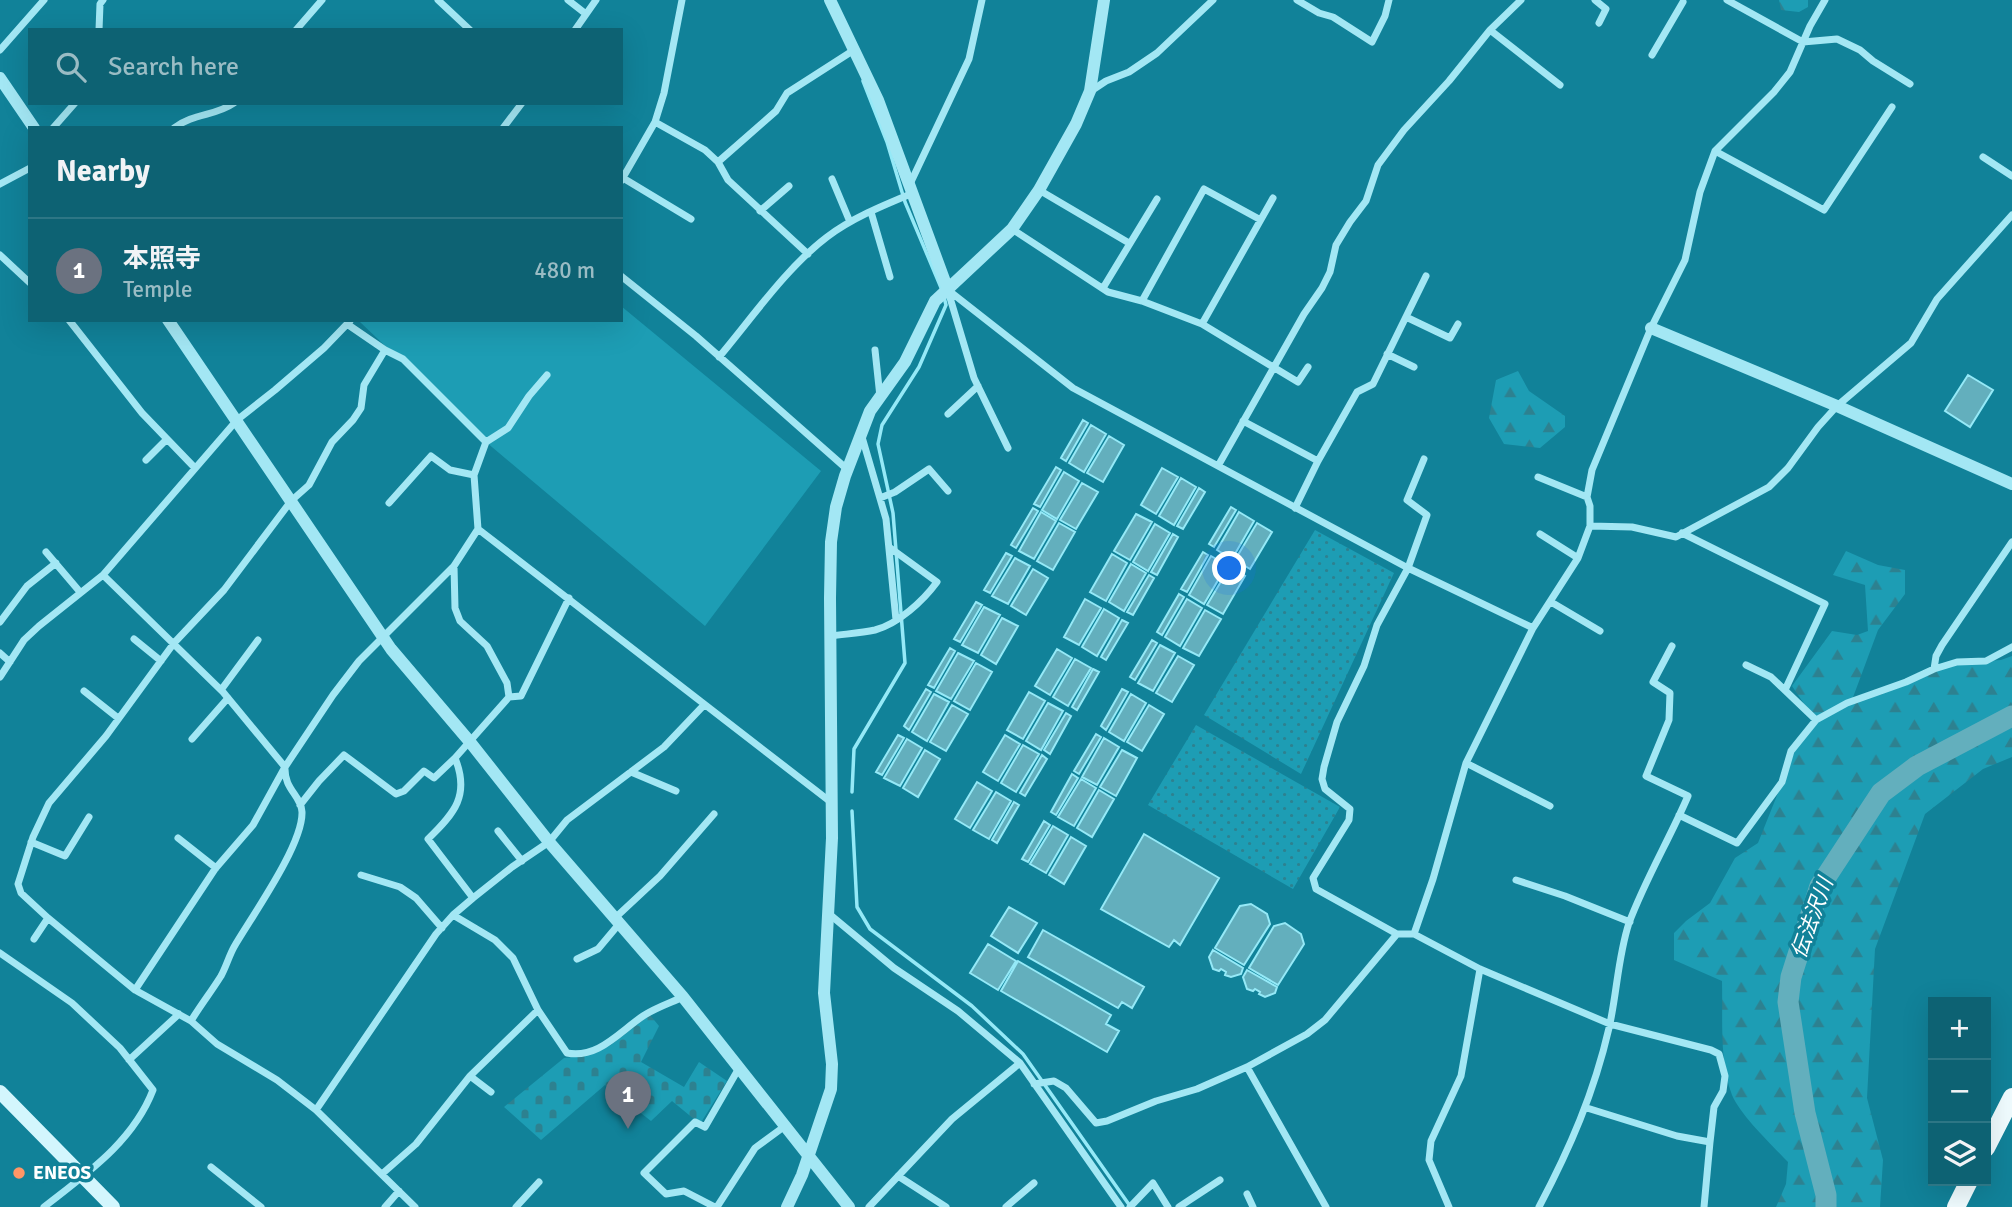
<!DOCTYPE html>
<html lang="en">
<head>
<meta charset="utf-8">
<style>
  body { margin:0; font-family:Signika,"Noto Sans JP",sans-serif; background:#166878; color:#f1f3f6 }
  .controls { position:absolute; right:21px; bottom:21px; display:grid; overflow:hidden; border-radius:0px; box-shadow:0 7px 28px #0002 }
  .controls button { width:63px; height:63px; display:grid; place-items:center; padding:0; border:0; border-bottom:2px solid #2d7685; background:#0d6273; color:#f1f3f6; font:35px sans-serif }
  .you { position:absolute; left:1230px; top:569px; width:24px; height:24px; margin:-18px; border:5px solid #fff; border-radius:50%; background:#1a73e8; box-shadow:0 0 0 10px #1a73e833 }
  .badge { display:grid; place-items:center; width:46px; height:46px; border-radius:50%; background:#bca0f2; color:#fff; font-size:23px; font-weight:700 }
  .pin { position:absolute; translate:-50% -58px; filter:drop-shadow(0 2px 4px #0008) }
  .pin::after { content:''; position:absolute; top:37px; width:24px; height:21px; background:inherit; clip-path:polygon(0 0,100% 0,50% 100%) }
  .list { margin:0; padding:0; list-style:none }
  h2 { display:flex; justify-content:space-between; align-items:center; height:91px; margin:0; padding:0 28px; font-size:30px }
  h2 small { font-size:23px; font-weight:400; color:#9abcc4 }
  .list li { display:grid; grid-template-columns:46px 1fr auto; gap:21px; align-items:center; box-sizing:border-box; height:105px; padding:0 28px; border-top:2px solid #2d7685 }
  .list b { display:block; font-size:26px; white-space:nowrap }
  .list p { margin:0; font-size:23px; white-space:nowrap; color:#9abcc4 }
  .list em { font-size:23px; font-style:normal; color:#9abcc4 }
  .icon { flex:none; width:38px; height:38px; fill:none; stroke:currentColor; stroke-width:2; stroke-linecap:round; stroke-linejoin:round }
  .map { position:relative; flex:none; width:2012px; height:1207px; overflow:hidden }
  .search { position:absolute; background:#0d6273; box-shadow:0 7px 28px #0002; left:28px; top:28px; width:595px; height:77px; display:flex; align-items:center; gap:18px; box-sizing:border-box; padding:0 24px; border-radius:0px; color:#9abcc4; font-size:26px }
  .panel { position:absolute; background:#0d6273; box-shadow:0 7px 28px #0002; left:28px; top:126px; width:595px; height:196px; border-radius:0px }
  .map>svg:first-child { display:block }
  .grass { fill:url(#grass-dots) }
  .forest { fill:url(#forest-firs) }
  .cemetery { fill:url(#cemetery-stones) }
  .pitch { fill:#1d9db4 }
  .water { fill:#63afbd; stroke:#95e9f7; stroke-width:2 }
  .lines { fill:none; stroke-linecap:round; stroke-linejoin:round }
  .stream { stroke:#95e9f7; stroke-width:3.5 }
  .river { stroke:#63afbd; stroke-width:21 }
  .minor { stroke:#a3e7f4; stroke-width:7 }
  .tertiary { stroke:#a3e7f4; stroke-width:12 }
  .secondary { stroke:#d3f6fd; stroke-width:14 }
  .primary { stroke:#f0fcff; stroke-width:18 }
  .poi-dot { fill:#ff9666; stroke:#118299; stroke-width:2.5 }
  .labels { text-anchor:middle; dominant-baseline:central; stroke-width:7; stroke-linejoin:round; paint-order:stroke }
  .poi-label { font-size:19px; font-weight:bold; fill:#fff; stroke:#118299; text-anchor:start }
  .water-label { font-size:21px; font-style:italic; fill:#fff; stroke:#118299 }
</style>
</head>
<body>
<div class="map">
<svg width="2012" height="1207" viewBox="0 0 2012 1207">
  <defs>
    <pattern id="grass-dots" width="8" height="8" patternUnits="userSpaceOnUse" patternTransform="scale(1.75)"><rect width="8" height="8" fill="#1d9db4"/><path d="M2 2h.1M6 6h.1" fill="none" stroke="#2d8190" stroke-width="1.8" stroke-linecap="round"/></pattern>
    <pattern id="forest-firs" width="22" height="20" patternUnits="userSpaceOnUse" patternTransform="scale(1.75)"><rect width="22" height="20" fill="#1d9db4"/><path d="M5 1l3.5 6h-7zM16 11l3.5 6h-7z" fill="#2d8190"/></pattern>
    <pattern id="cemetery-stones" width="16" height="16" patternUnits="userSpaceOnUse" patternTransform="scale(1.75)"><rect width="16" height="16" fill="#1d9db4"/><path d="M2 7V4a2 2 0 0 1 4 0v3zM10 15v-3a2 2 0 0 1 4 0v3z" fill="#2d8190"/></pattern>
  </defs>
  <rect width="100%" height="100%" fill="#118299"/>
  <path class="grass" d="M1315 530 1394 573 1301 774 1204 715Z
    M1196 725 1340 807 1293 889 1148 805Z"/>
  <path class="forest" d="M1779 0H1808V7L1799 12 1781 10Z
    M1518 371 1529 391 1565 416V427L1540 448 1504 444 1489 418 1496 380Z
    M1846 551 1878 565 1905 570V594L1878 630 1852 700 1948 664 2001 660 2012 656V757L1983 769 1925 814 1875 949 1867 1098 1883 1160 1880 1207H1776L1786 1184 1788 1162C1772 1145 1741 1116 1732 1095 1719 1061 1723 1018 1722 981L1674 960V933L1686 921 1710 903 1735 858 1758 843 1796 748 1815 720 1792 686 1832 631 1857 635 1868 631 1865 585 1833 575Z"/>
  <path class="cemetery" d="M650 1015 659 1026 641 1062 684 1087 699 1062 727 1081 700 1124 672 1101 651 1121 605 1085 541 1140 504 1107 564 1058 584 1056 611 1045Z"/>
  <path class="pitch" d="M621 306 821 471 705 626 486 442 360 322 621 320Z"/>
  <path class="water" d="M1968 375 1993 390 1970 427 1945 411Z
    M1083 420 1088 423 1066 461 1061 458Z
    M1091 425 1106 434 1084 472 1069 463Z
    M1109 436 1124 445 1103 482 1087 473Z
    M1056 467 1061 470 1040 507 1034 504Z
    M1162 468 1178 477 1156 514 1141 505Z
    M1064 472 1079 481 1057 519 1042 510Z
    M1181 478 1196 487 1174 525 1159 516Z
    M1082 483 1098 492 1076 529 1060 520Z
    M1199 488 1205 492 1183 529 1177 526Z
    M1231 507 1236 510 1214 547 1209 544Z
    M1033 508 1038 511 1016 548 1011 545Z
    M1041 512 1056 521 1034 559 1019 551Z
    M1239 512 1254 521 1232 559 1217 550Z
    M1136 514 1152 522 1130 560 1114 551Z
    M1059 523 1075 532 1053 570 1037 561Z
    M1257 523 1272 532 1250 569 1235 560Z
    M1155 524 1170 533 1148 571 1133 562Z
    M1173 534 1178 537 1157 575 1151 572Z
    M1203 552 1208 555 1187 592 1181 589Z
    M1006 553 1012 556 990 593 984 590Z
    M1112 554 1127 563 1106 601 1090 592Z
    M1211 556 1227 565 1204 604 1189 595Z
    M1015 558 1030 566 1008 604 992 596Z
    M1131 564 1146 573 1124 611 1109 602Z
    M1229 568 1245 576 1223 614 1207 605Z
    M1033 569 1048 578 1026 615 1011 606Z
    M1149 575 1154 578 1133 615 1127 612Z
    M1179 594 1184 597 1162 635 1157 632Z
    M1085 599 1101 608 1079 645 1064 637Z
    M1187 599 1202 608 1180 646 1165 637Z
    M976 602 982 605 960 642 954 639Z
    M984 607 1000 615 978 653 962 645Z
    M1104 609 1119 618 1097 656 1082 647Z
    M1205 610 1221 619 1199 656 1183 648Z
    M1002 618 1018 626 996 664 981 655Z
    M1122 620 1128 623 1106 660 1101 657Z
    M1152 640 1157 643 1135 680 1130 677Z
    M1160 645 1175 653 1153 691 1138 683Z
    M950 648 955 651 934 688 928 685Z
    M1057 649 1072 658 1050 695 1035 686Z
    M958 653 974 661 951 699 936 691Z
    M1178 656 1194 665 1172 702 1156 693Z
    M1075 659 1091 668 1068 706 1053 697Z
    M976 663 992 672 970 710 954 701Z
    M1093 669 1099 672 1077 710 1072 707Z
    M926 689 931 692 909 730 904 726Z
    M1122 689 1128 692 1106 730 1101 726Z
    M1029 692 1045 701 1023 739 1007 730Z
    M934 694 949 702 927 741 912 732Z
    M1131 694 1146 703 1124 741 1109 732Z
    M1048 703 1063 711 1041 750 1026 741Z
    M952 705 968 714 946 751 930 742Z
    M1149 705 1164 714 1142 751 1127 742Z
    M1066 713 1071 716 1050 754 1044 750Z
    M1096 734 1101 737 1079 774 1074 771Z
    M898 735 904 738 882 775 876 772Z
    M1005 735 1020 744 998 781 983 772Z
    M1104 738 1119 747 1097 785 1082 777Z
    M907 739 922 748 900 786 884 778Z
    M1023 745 1039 754 1016 792 1001 783Z
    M925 750 940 759 918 797 903 788Z
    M1122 750 1137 758 1116 796 1100 787Z
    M1042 755 1047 759 1025 796 1020 793Z
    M1072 774 1078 778 1056 815 1051 812Z
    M1081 779 1096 788 1074 826 1058 817Z
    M977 782 992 791 970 828 955 819Z
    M1099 790 1114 799 1092 837 1077 828Z
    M996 792 1011 801 989 839 973 830Z
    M1014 802 1019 805 997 843 992 840Z
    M1044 821 1050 825 1028 862 1022 859Z
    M1053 826 1068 835 1046 873 1030 864Z
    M1144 834 1219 878 1180 945 1174 940 1169 947 1101 909Z
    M1071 837 1086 846 1064 884 1049 875Z
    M1251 904 1267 914 1270 924 1244 965 1215 948 1240 906Z
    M1009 907 1037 923 1018 953 991 936Z
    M1285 923 1301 934 1304 944 1278 985 1249 968 1274 926Z
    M1043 930 1144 987 1132 1008 1122 1002 1118 1008 1028 957Z
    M988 944 1016 961 998 990 970 973Z
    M1213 950 1243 968 1241 974 1231 977 1225 975 1226 972 1221 969 1219 971 1213 969 1209 957Z
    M1018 961 1111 1015 1106 1024 1119 1031 1107 1052 1001 991Z
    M1247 970 1277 987 1275 993 1265 997 1259 994 1260 992 1255 989 1253 991 1247 989 1243 977Z"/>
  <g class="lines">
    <path class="stream" d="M863 81 887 142 905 202 942 290
      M852 792 854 749 905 663 893 513 878 444 882 425 919 367 946 305 944 297
      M852 811 857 907 870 929 972 1006 1023 1054 1130 1206"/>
    <path class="river" d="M1826 1207V1195L1805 1113 1788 1002 1791 977 1820 886 1881 793 1917 766 2012 716"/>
    <path class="minor" d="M438 0 470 30
      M568 0 586 14
      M1297 0 1319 13 1333 17 1372 42 1385 16 1389 0
      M1595 0 1606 9 1599 23
      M1727 0 1803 42 1837 39 1860 50 1873 61 1910 84
      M99 30 100 4 103 0
      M296 30 322 0
      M575 30 596 0
      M1490 30 1560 85
      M0 50 44 0
      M1652 55 1683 2
      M1091 91 1106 81 1129 72 1157 53 1213 0
      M655 122 705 150 718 162 728 180 808 254
      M53 128 75 103
      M174 128C194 113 216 116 234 103
      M503 128 522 103
      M1715 151 1824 210 1892 107
      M1983 157 2012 176
      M718 162 776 111 787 93 854 50
      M623 178 691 219
      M832 179 850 222
      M621 181 655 122 664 93 682 0
      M0 184 30 168
      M910 184 969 59 982 0
      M1039 190 1129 243
      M760 211 789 186
      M871 212 890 277
      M1012 229 1108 292 1142 301 1202 324 1298 382 1308 367
      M0 255 30 283
      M621 276 696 336 848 470
      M1103 288 1157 199
      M948 290 1073 388 1408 568 1533 628
      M948 291 974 378 1008 448
      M1142 301 1204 189 1259 219
      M1406 317 1450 338 1458 324
      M69 320 142 413 195 468
      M347 324 385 350 403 359 486 442 474 475 478 529 832 803
      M1202 324 1273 198
      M875 350 880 397
      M1387 354 1414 367
      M719 357C752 318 786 268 827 237 852 218 884 205 913 193
      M948 414 978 386
      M1243 421 1318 461
      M862 437 886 519 896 620
      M486 442 508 428 529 396 547 375
      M146 460 167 439
      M1218 466 1304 314 1322 288 1330 272 1336 245 1350 222 1366 201 1378 165 1404 130 1449 81 1490 30 1521 0
      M1538 477 1587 497
      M880 498 895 492 929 469 948 491
      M389 503 431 456 450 470 474 475
      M1295 508 1318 461 1357 392 1373 384 1426 276
      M1590 526 1632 527 1676 537 1769 487 1788 468 1818 427 1837 406 1911 343 1937 299 2012 215
      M1682 533 1825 604 1785 690
      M1540 534 1578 558
      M46 552 80 592
      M454 566 455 608 460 621 487 646 507 683 509 697
      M103 575 223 692 285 767C284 790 301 795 302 812 303 845 252 916 234 947 229 956 226 967 221 976 211 992 200 1006 191 1021
      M1551 602 1600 631
      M0 622 27 586 56 563
      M831 636C845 634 861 633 875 630 898 624 923 601 937 582L889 547
      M134 639 161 661
      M0 653 10 662
      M1746 665 1771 677 1816 720
      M1934 669 1936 656 1942 645 2012 542
      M0 677 24 640 39 626 103 575 237 420 275 390 324 348 350 321
      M221 690 258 640
      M84 691 118 718
      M192 739 228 698
      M1466 763 1550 806
      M631 772 676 791
      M300 805 319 781 344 755 396 794 404 791 424 771 434 778 455 758
      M1679 815 1737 843 1782 782 1791 751 1816 720 1847 703 1906 682 1934 669 1957 662 1986 661 2012 647
      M498 831 522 861
      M178 838 216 868
      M31 842 65 856 89 817
      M361 875 400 887 416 898 442 928
      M1516 880 1565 896 1630 922
      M473 898 428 839C455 813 470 795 455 758L509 697 521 696 569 598
      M828 913 894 968 958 1011 1020 1063 1121 1207
      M453 915 495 940 513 958 538 1010 567 1053C598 1059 619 1032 643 1016 655 1008 670 1003 683 997
      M48 918 21 893 18 884 33 837 49 803 106 736 174 643 224 590 291 501 309 485 332 442 353 420 361 408 364 385 385 350
      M615 918 660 876 714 814
      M1397 934 1316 889 1313 878 1349 820 1350 809 1325 789 1322 779 1324 767 1337 722 1364 666 1377 625 1408 568 1427 515 1407 500 1424 459
      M1414 934 1433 879 1466 763 1533 628 1578 558 1590 526V506L1587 497 1592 470 1651 328 1685 260 1700 192 1715 151 1774 92 1790 72 1810 26 1825 0
      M34 939 48 918 135 990 191 1021 217 1044 277 1080 316 1110 415 1207
      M0 953 72 1003 120 1048 153 1090C133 1142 86 1174 44 1207
      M577 959 598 949 619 924
      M135 990 215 869 253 825 285 767 333 695 359 661 454 566 478 529
      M129 1060 179 1014
      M1247 1067 1326 1207
      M1034 1084 1054 1081 1066 1088 1096 1123 1107 1121 1156 1101 1197 1089 1247 1067 1307 1034 1325 1020 1397 934H1414L1480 969 1610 1024 1711 1050 1719 1054 1725 1076 1723 1091 1714 1107 1710 1142
      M491 1092 470 1076 538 1010
      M1587 1108 1677 1136 1710 1142 1704 1207
      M316 1110 436 934 453 915 473 898 512 867 549 842 567 820 664 747 704 705
      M211 1167 261 1207
      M382 1174 416 1144 470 1076
      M898 1176 946 1207
      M1247 1194 1253 1207
      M385 1207 399 1191
      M516 1207 539 1182
      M715 1207 684 1191 666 1194 644 1173 695 1122 705 1127 739 1068
      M717 1207 755 1148 785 1126
      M869 1207 952 1119 1020 1063
      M1006 1207 1034 1183
      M1130 1207 1153 1183 1168 1207
      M1179 1207 1220 1180
      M1449 1207 1429 1160 1431 1141 1461 1076 1480 969
      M1539 1207C1570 1148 1594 1093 1609 1028 1617 993 1618 956 1629 923 1645 880 1670 838 1688 796L1646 776 1669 720 1670 693 1653 682 1672 646"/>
    <path class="tertiary" d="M830 0 878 100 948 290
      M0 78 34 128
      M168 320 391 649 470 742 549 842 683 997 849 1207
      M1651 328 1837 406 2012 484
      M787 1207 802 1175 831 1089 832 1064 824 993 832 838 830 598 831 542 836 507 845 476 870 411 905 362 935 301 1012 229 1039 190 1076 124 1090 91 1104 0"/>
    <path class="secondary" d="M0 1092 113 1207"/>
    <path class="primary" d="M1986 1148 2012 1097
      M1956 1207 1969 1181"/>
  </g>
  <circle class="poi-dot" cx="19" cy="1173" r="7"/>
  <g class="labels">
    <g class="poi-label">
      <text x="33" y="1173">ENEOS</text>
    </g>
    <g class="water-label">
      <text transform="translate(1812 918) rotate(-70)">伝法沢川</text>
    </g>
  </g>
</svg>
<div class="controls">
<button>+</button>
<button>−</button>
<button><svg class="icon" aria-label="layers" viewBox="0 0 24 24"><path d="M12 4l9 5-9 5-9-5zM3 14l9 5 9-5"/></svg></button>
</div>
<div class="you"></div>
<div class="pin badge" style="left:628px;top:1129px;background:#6b7280">1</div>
<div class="search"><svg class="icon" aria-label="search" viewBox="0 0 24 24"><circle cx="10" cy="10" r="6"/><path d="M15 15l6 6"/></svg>Search here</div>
<section class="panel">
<h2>Nearby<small></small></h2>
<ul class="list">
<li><span class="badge" style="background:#6b7280">1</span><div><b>本照寺</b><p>Temple</p></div><em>480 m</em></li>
</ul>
</section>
</div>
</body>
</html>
